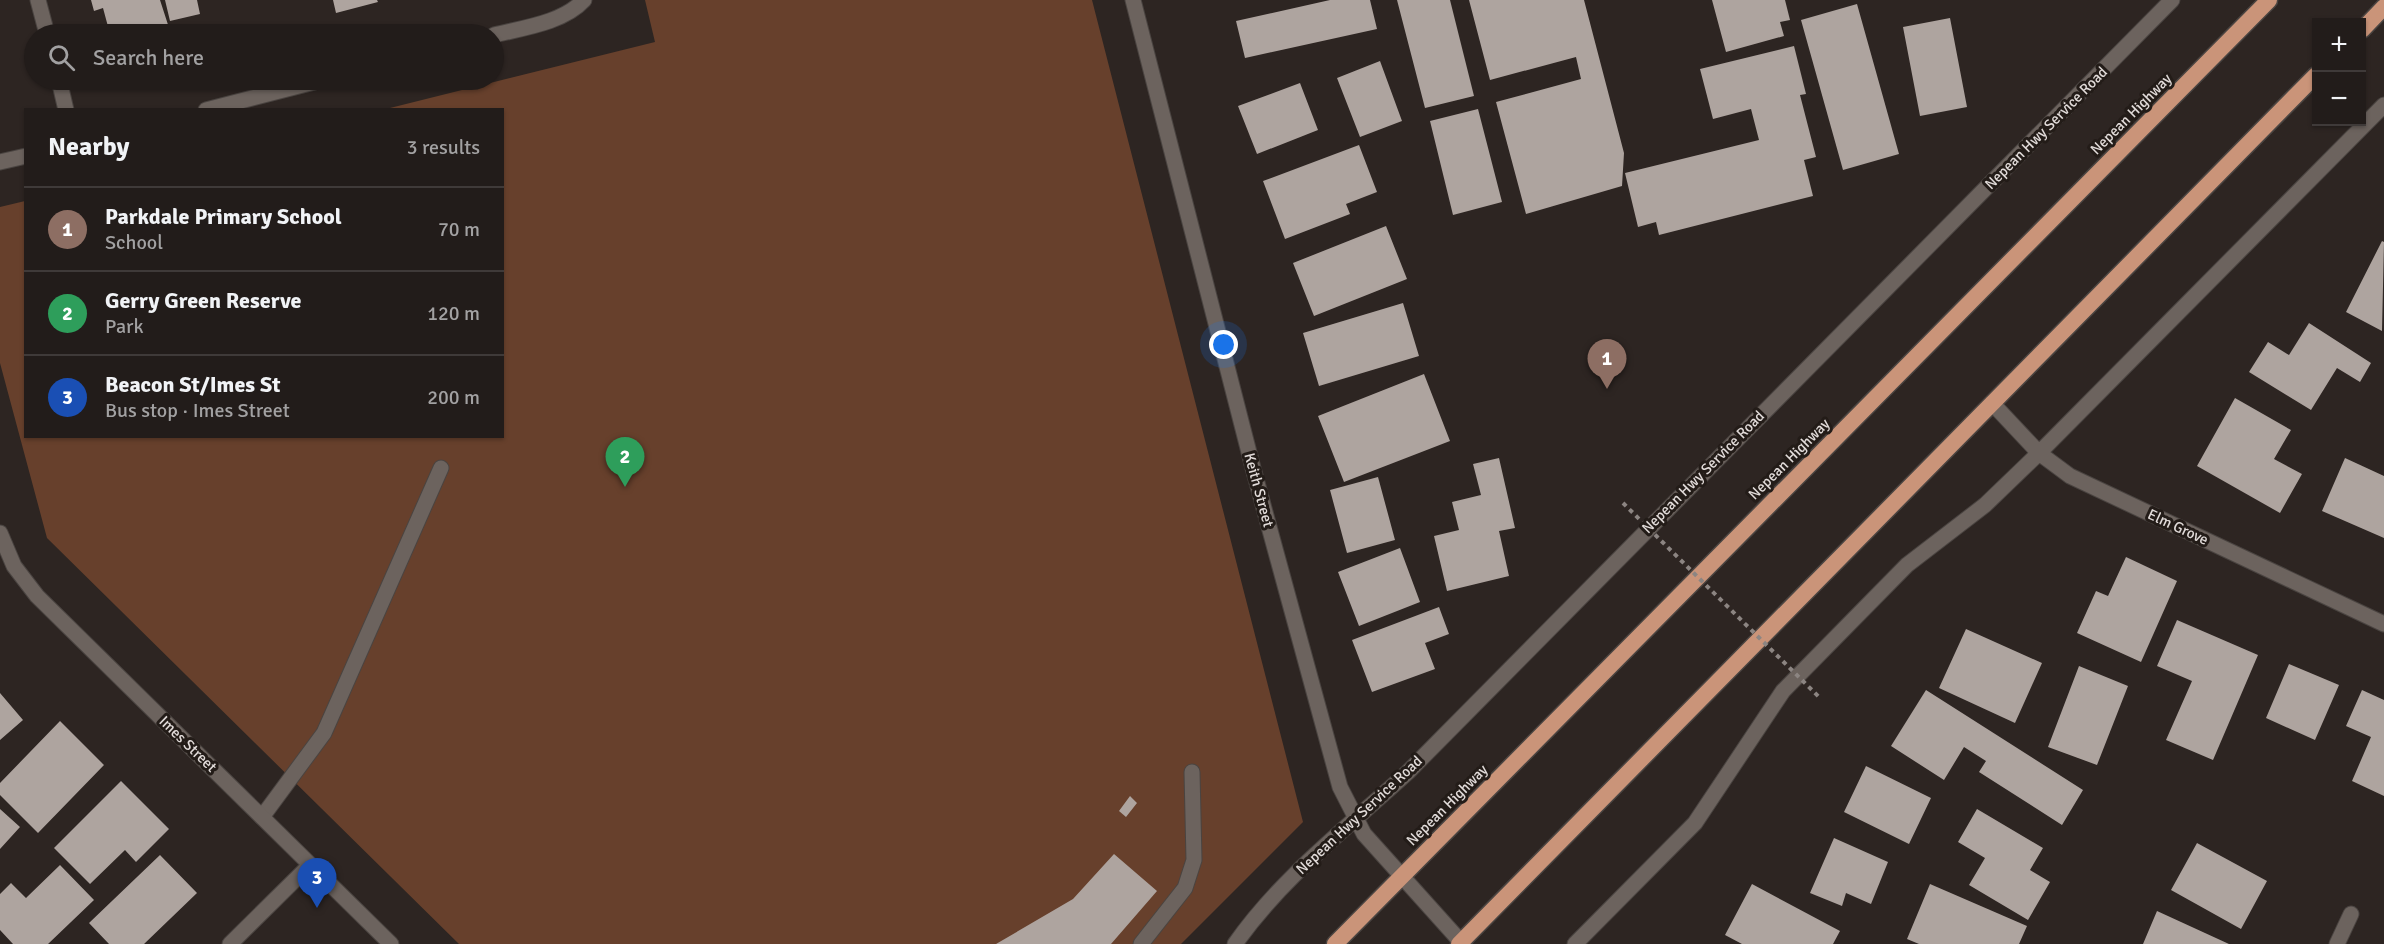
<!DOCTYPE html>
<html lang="en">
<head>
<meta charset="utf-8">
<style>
  body { margin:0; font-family:Signika,sans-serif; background:#2e2927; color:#f1f3f6 }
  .controls { position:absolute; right:18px; top:18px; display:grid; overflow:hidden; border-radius:0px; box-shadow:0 2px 4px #0004 }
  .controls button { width:54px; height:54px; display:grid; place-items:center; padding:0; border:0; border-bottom:2px solid #3f3a39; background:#221c1a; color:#f1f3f6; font:30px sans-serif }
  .you { position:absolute; left:1224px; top:345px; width:21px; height:21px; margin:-15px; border:4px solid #fff; border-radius:50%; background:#1a73e8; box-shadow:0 0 0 9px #1a73e833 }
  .badge { display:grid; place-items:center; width:39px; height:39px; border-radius:50%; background:#52ccd0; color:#fff; font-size:20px; font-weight:700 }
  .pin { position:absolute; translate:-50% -50px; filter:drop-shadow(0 2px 3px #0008) }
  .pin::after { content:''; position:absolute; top:32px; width:21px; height:18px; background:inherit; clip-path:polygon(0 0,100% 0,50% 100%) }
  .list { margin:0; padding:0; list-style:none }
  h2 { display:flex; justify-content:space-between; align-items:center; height:78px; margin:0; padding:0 24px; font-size:26px }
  h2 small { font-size:20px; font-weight:400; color:#a2a1a2 }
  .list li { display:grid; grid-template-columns:39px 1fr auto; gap:18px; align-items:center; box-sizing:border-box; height:84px; padding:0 24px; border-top:2px solid #3f3a39 }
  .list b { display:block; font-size:22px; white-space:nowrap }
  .list p { margin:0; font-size:20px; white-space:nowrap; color:#a2a1a2 }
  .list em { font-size:20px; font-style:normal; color:#a2a1a2 }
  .icon { flex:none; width:33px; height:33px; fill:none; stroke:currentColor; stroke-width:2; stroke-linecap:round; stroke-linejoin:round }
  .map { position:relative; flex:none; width:2384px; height:944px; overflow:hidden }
  .search { position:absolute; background:#221c1a; box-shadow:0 2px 4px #0004; left:24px; top:24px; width:480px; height:66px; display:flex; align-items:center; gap:15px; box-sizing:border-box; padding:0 21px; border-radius:33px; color:#a2a1a2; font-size:22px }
  .panel { position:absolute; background:#221c1a; box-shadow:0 2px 4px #0004; left:24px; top:108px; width:480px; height:330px; border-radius:0px }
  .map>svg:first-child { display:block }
  .green { fill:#67402c }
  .building { fill:#aea49f }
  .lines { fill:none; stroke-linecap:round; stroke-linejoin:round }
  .service-casing { stroke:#4a4441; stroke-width:17 }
  .minor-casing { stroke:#4a4441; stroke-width:17 }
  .trunk-casing { stroke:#4a4441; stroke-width:19 }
  .service { stroke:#6c635e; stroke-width:15 }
  .minor { stroke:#6c635e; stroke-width:15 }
  .trunk { stroke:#ca9479; stroke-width:16 }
  .path-bridge { stroke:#8c8582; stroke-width:4; stroke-dasharray:4.5 4.5; stroke-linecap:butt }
  .labels { text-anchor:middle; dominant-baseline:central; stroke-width:6; stroke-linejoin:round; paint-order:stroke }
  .street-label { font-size:15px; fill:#e2dcda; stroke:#231c18 }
</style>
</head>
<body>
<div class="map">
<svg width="2384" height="944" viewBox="0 0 2384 944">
  <rect width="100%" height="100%" fill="#2d2522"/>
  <path class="green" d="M645 0H1092L1303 822 1181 944H459L47 538 0 363V207L25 201 26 436H502V110L386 109 655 42Z"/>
  <path class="building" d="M91 0H160L171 34H151L148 25 110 34 103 8 94 11Z
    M165 0H197L200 14 170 21Z
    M333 0H377L378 2 336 13Z
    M1330 0H1370L1377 29 1245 58 1236 21Z
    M1397 0H1450L1474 96 1425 108Z
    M1469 0H1584L1624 153 1622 186 1526 214 1496 102 1581 79 1576 57 1490 80Z
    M1712 0H1785L1790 20 1780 22 1784 36 1726 52Z
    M1857 4 1899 154 1843 170 1801 20Z
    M1950 18 1967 107 1920 116 1903 27Z
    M1794 46 1806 94 1800 95 1816 157 1804 160 1813 196 1659 235 1656 222 1638 227 1625 173 1759 140 1751 109 1713 119 1700 69Z
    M1380 61 1402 121 1360 137 1337 78Z
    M1300 83 1318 130 1257 154 1238 106Z
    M1478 109 1502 202 1453 215 1430 121Z
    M1359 145 1377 192 1346 204 1350 214 1285 239 1263 181Z
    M1386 226 1407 279 1314 316 1293 263Z
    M2382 241 2384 242 2382 331 2346 312Z
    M1403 303 1419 356 1319 386 1303 333Z
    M2309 323 2371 363 2360 382 2337 368 2311 410 2249 372 2268 342 2289 355Z
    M1424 374 1450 441 1344 482 1318 416Z
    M2235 398 2291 430 2274 459 2302 474 2280 513 2197 466Z
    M1499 458 1515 528 1499 531 1509 576 1447 591 1434 536 1459 530 1452 502 1481 495 1473 464Z
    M2345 458 2384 476V538L2322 511Z
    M1378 477 1395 540 1347 553 1330 490Z
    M1400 548 1420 602 1359 626 1338 572Z
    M2126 557 2177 581 2141 662 2077 633 2096 591 2108 596Z
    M1439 607 1449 634 1425 643 1435 669 1372 692 1352 640Z
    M2177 620 2258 655 2213 760 2166 740 2192 681 2157 666Z
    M1966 629 2042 663 2015 723 1939 688Z
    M2289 664 2339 685 2315 740 2266 718Z
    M2079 666 2128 686 2097 765 2048 747Z
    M1926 690 2083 790 2062 825 1979 772 1986 761 1964 747 1944 780 1891 746Z
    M2362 690 2384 700V796L2352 781 2371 737 2346 726Z
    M0 693 23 720 0 740Z
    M60 721 104 765 38 833 0 795V783Z
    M1866 766 1931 798 1909 844 1844 812Z
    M121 781 169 829 136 862 125 850 90 884 54 848Z
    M1130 796 1137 803 1126 817 1119 811Z
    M0 809 20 827 0 849Z
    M1977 809 2043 848 2030 870 2050 882 2028 920 1969 885 1985 858 1958 842Z
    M1834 838 1888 862 1871 904 1846 893 1842 906 1810 893Z
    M2197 843 2267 881 2241 929 2171 890Z
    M1114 854 1157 891 1111 944H996L1073 899Z
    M160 855 197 893 144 944H109L89 923Z
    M60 865 94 900 48 944H13L0 930V894L11 883 26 898Z
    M1752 884 1840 931 1833 944H1742L1725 935Z
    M1930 884 2027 926 2019 944H1919L1907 939Z
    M2157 911 2229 944H2143Z"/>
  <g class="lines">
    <defs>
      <path id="service" d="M262 817 324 733 441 468
        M1141 944 1185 888 1194 860 1192 772"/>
      <path id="minor" d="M38 0 47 34
        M1133 0 1253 468 1340 787 1364 834 1461 942
        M494 35C522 28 563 23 584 0
        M59 80 66 110
        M206 110 322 80
        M0 162 26 156
        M1992 403 2039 453 2070 476 2384 624
        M0 533 14 566 37 596 391 944
        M230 944 310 865
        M1235 944C1282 877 1348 827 1408 772L2172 0
        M1575 944 1695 823 1783 691 1907 565 1985 505 2039 453 2384 105
        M2337 944 2351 914"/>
      <path id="trunk" d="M2362 30 2384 7
        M1335 944 2269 0
        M1459 944 2316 75"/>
    </defs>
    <use href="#service" class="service-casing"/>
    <use href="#minor" class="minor-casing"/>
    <use href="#trunk" class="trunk-casing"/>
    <use href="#service" class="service"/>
    <use href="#minor" class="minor"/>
    <use href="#trunk" class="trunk"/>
    <path class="path-bridge" d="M1623 503 1820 698"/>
  </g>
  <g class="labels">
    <g class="street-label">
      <text transform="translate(2131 114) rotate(-45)">Nepean Highway</text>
      <text transform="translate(2046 128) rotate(-45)">Nepean Hwy Service Road</text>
      <text transform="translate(1789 459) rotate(-45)">Nepean Highway</text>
      <text transform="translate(1703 472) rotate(-45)">Nepean Hwy Service Road</text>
      <text transform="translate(1259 490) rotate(75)">Keith Street</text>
      <text transform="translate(2178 527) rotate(25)">Elm Grove</text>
      <text transform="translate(188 744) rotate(44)">Imes Street</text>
      <text transform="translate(1447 805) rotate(-45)">Nepean Highway</text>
      <text transform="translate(1359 815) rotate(-43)">Nepean Hwy Service Road</text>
    </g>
  </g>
</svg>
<div class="controls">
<button>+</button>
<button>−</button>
</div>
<div class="you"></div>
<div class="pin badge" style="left:1607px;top:389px;background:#8d6e63">1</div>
<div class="pin badge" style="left:625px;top:487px;background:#2e9e5b">2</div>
<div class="pin badge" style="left:317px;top:908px;background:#1a4fb4">3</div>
<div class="search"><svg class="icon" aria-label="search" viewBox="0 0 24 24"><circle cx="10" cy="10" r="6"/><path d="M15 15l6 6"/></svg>Search here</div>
<section class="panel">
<h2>Nearby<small>3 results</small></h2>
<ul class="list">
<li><span class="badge" style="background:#8d6e63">1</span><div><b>Parkdale Primary School</b><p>School</p></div><em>70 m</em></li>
<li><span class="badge" style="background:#2e9e5b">2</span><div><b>Gerry Green Reserve</b><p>Park</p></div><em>120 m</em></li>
<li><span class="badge" style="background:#1a4fb4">3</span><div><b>Beacon St/Imes St</b><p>Bus stop · Imes Street</p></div><em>200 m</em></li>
</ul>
</section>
</div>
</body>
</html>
